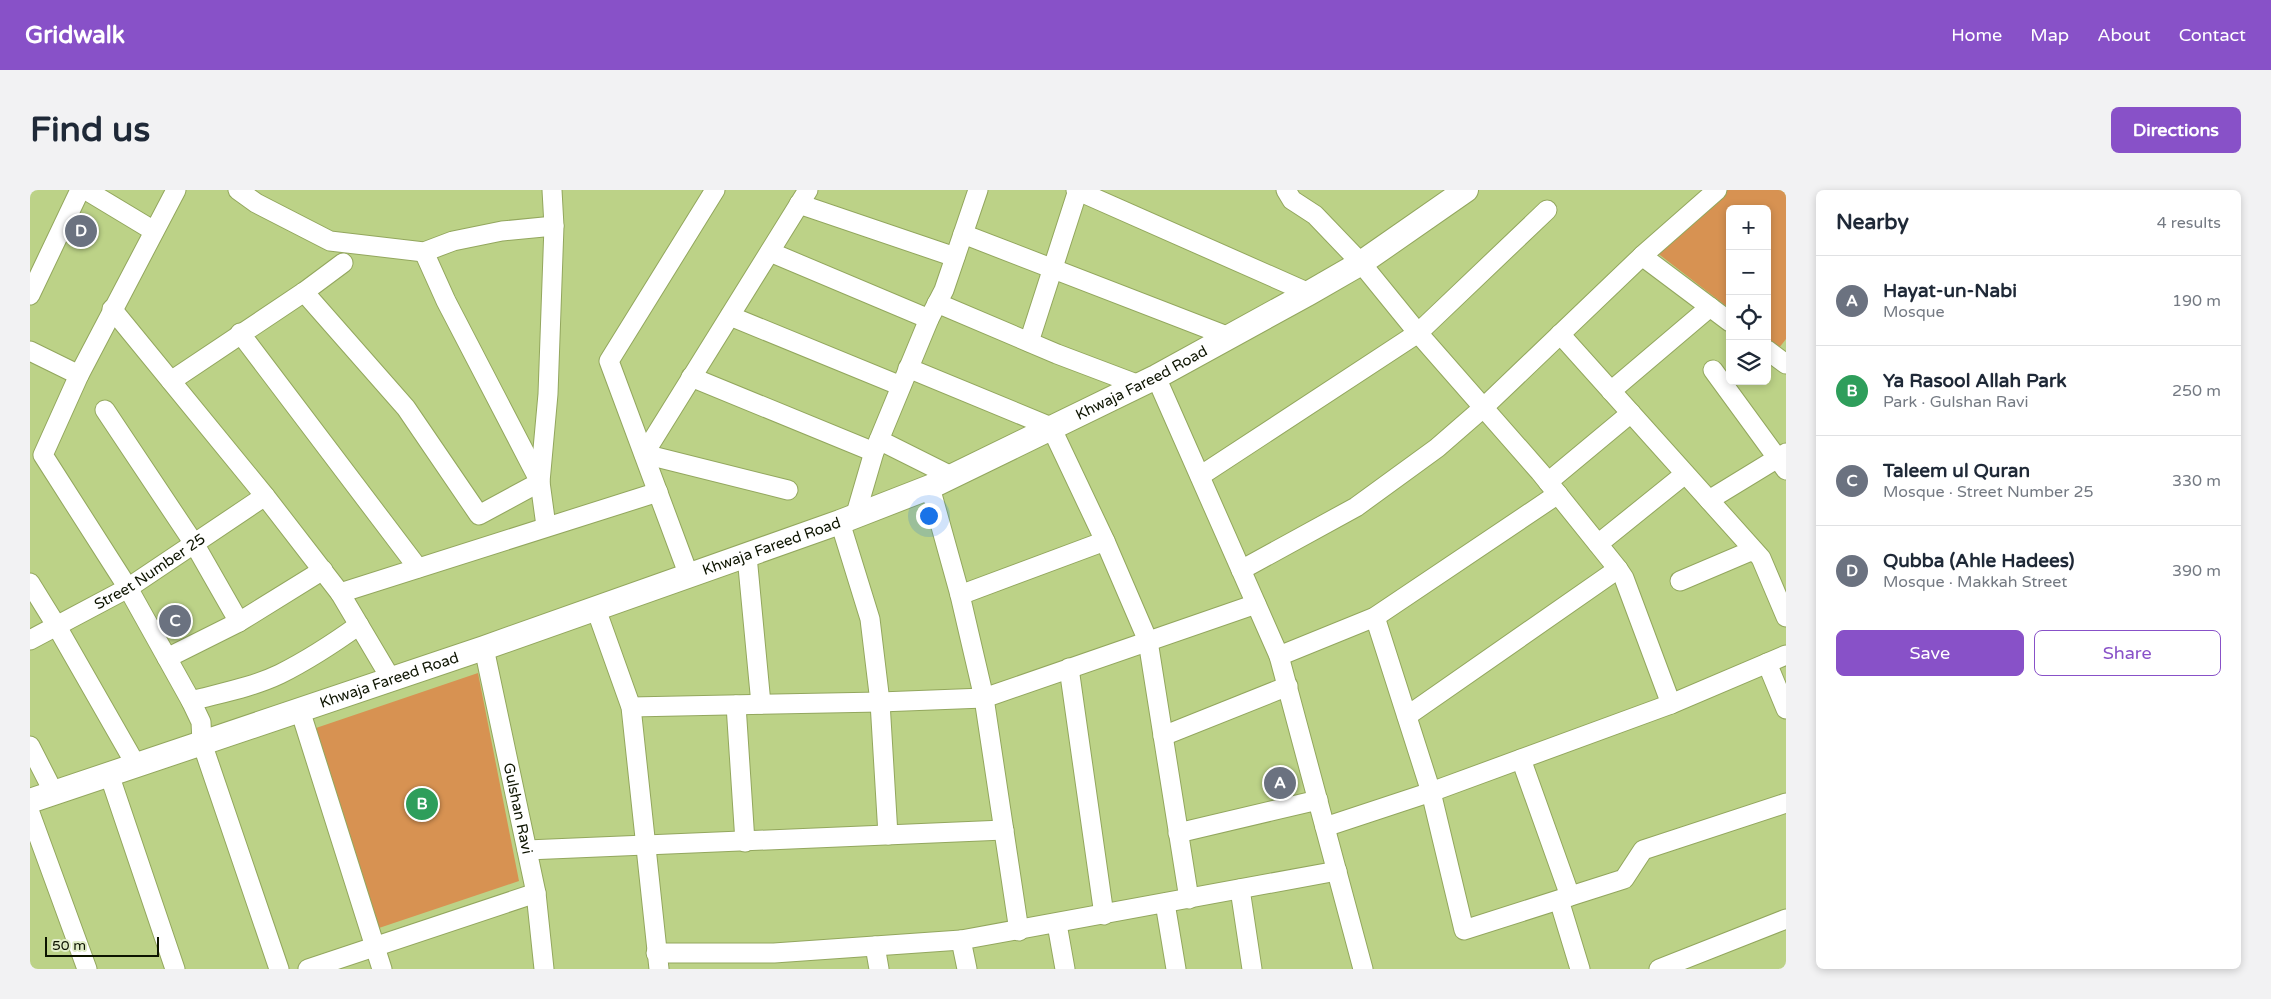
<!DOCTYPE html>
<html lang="en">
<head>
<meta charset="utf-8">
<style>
  body { margin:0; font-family:"Varela Round",sans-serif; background:#f2f2f3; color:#1f2937 }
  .controls { position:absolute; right:15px; top:15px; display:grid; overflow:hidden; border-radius:8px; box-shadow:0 2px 8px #0003 }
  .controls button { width:45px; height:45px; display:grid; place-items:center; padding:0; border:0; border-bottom:1px solid #e0e1e3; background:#fff; color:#1f2937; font:25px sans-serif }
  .scale { position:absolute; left:15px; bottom:12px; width:114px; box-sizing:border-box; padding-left:5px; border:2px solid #0d1400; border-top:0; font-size:14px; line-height:18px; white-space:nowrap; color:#0d1400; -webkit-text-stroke:4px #e1edc8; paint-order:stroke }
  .you { position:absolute; left:898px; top:325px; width:18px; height:18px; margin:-12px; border:4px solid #fff; border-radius:50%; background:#1a73e8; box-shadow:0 0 0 8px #1a73e833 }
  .badge { display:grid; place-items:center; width:32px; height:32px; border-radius:50%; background:#8851c8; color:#fff; font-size:16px; font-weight:700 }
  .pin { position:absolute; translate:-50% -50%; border:2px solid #fff; box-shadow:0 1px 5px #0006 }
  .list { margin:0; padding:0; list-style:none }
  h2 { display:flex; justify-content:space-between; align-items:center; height:65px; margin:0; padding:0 20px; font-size:21px }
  h2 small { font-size:16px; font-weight:400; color:#747a83 }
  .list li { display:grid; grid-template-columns:32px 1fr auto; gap:15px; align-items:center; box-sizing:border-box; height:90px; padding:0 20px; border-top:1px solid #e0e1e3 }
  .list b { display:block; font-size:19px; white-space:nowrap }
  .list p { margin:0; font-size:16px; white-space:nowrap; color:#747a83 }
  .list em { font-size:16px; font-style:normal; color:#747a83 }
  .actions { display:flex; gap:10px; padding:15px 20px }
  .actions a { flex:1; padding:11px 0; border:1px solid #8851c8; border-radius:8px; text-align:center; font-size:18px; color:#8851c8 }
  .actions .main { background:#8851c8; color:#fff }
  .icon { flex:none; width:28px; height:28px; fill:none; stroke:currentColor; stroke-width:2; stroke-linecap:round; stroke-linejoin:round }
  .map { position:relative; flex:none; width:1756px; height:779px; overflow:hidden; border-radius:8px }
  header { display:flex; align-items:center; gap:30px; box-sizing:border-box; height:70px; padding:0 25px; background:#8851c8; color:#fff }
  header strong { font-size:24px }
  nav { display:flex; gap:28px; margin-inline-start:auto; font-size:18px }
  .intro { display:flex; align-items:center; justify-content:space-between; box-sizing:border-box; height:120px; padding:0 30px }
  h1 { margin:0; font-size:35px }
  .button { padding:12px 22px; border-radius:8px; background:#8851c8; color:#fff; font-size:18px; font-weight:700 }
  main { display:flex; gap:30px; padding:0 30px }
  aside { flex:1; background:#fff; border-radius:8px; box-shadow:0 2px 8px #0003 }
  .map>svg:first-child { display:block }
  .green { fill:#d79252 }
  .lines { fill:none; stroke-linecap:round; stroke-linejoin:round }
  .minor-casing { stroke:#93a75e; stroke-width:21 }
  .major-casing { stroke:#93a75e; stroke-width:26 }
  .minor { stroke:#fff; stroke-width:19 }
  .major { stroke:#fff; stroke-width:24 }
  .labels { text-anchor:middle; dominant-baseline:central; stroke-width:4.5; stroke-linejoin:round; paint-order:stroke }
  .street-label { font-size:15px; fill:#0d1400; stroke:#e1edc8 }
</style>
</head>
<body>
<header>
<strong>Gridwalk</strong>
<nav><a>Home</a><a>Map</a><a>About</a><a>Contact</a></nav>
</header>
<div class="intro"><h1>Find us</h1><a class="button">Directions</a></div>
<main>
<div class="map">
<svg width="1756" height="779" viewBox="0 0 1756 779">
  <rect width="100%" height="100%" fill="#bcd287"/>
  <path class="green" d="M1697 0H1756V149L1749 158 1737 149V19H1700V119L1626 62Z
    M448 483 489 691 346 739 286 538Z"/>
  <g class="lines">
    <defs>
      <g id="minor">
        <path d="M56 0 124 41"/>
        <path d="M146 0 49 185 13 265 98 398 161 511 171 532 172 553 249 779"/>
        <path d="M208 0 226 13 300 51 394 62 423 51 472 41 524 36"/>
        <path d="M1046 0 1279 103"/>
        <path d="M1256 0 1262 10 1285 25 1331 73 1388 143 1510 282 1588 379 1594 388 1641 514"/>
        <path d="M769 14 925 67"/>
        <path d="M933 44 1197 146"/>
        <path d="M740 62 899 129"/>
        <path d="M1612 66 1700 132"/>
        <path d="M274 102 376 218 449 325 510 292 416 111 394 62"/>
        <path d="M0 105 50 0"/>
        <path d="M907 113 1027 164 1109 195"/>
        <path d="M82 119 235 306 310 403 361 489"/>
        <path d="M700 126 871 196"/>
        <path d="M210 143 388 378"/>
        <path d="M1530 144 1731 368 1756 427"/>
        <path d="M999 152 1048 0"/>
        <path d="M1737 160 1756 174"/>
        <path d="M0 161 49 185"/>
        <path d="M878 178 1021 237 1075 351 1118 451 1159 709"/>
        <path d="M1683 180 1756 280"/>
        <path d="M661 187 844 262"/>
        <path d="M1126 187 1249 466 1333 779"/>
        <path d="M141 191 274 102 313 73"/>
        <path d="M1581 201 1680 117"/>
        <path d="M75 220 165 355 209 432"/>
        <path d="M849 250 921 286"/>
        <path d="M1170 286 1388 143 1517 20"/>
        <path d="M1518 292 1601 223"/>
        <path d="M900 297 930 405 954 508 989 741"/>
        <path d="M758 300 614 264 778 0"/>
        <path d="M1679 310 1756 263"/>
        <path d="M825 327 844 262 899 129 914 100 948 0"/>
        <path d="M810 332 840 429 850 512 858 645"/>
        <path d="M516 336 510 292 518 204 524 36 522 0"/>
        <path d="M1568 354 1655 284"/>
        <path d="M717 366 731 514"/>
        <path d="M1211 380 1326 317 1407 258 1453 218 1612 66 1687 0"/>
        <path d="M659 386 579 171 685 0"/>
        <path d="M1650 391 1723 360"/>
        <path d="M0 393 26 435 106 575"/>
        <path d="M310 403 628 302"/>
        <path d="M930 405 1075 351"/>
        <path d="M566 419 601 517 629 779"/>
        <path d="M1345 427 1401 602 1434 740 1594 689 1613 660 1756 613"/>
        <path id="s1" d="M0 450 98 398 235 306"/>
        <path id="s2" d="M454 458 506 703 514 779"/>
        <path d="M1249 466 1345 427 1528 304"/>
        <path d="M137 468 209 432 293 380"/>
        <path d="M1737 473 1756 519"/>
        <path d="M1039 478 1074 725"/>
        <path d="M161 511C191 503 223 497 250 484 278 470 304 453 329 435"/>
        <path d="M706 515 715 652"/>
        <path d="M601 517 850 512 954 508 1226 414"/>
        <path d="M270 520 352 779"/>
        <path d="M1377 526 1588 379"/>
        <path d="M1133 546 1258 496"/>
        <path d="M0 556 24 603"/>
        <path d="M1491 569 1540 706"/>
        <path d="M79 584 145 779"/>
        <path d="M0 623 57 779"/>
        <path d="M1295 637 1401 602 1641 514 1756 465"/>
        <path d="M1148 643 1288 610"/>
        <path d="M497 660 974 640"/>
        <path d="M1210 699 1222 779"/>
        <path d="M1529 710 1550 779"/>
        <path d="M1135 713 1146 779"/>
        <path d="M1027 734 1035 779"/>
        <path d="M931 750 937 779"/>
        <path d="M845 756 849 779"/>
        <path d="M626 763H744L931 750 1307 681"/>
        <path d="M278 779 506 703"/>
        <path d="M1629 779 1756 729"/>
      </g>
      <g id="major">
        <path id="s3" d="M0 611 454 458 810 332 900 297 1126 187 1279 103 1331 73 1436 0"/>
      </g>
    </defs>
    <use href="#minor" class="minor-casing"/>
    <use href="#major" class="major-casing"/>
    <use href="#minor" class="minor"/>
    <use href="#major" class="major"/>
  </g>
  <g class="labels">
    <g class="street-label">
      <text stroke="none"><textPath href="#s3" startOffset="1189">Khwaja Fareed Road</textPath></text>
      <text stroke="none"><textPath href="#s3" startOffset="784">Khwaja Fareed Road</textPath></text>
      <text stroke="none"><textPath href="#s1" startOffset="138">Street Number 25</textPath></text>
      <text stroke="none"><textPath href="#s3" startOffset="379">Khwaja Fareed Road</textPath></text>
      <text stroke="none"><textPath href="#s2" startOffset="164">Gulshan Ravi</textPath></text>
    </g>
  </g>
</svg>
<div class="controls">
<button>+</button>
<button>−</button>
<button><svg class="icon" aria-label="locate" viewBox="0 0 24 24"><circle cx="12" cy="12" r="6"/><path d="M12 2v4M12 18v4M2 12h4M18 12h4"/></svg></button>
<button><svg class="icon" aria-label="layers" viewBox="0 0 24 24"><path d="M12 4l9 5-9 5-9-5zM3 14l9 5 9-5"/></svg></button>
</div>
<div class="scale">50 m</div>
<div class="you"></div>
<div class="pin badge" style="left:1250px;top:593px;background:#6b7280">A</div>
<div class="pin badge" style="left:392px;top:614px;background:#2e9e5b">B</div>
<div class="pin badge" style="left:145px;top:431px;background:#6b7280">C</div>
<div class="pin badge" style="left:51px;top:41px;background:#6b7280">D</div>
</div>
<aside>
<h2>Nearby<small>4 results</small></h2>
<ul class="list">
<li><span class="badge" style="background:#6b7280">A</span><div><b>Hayat-un-Nabi</b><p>Mosque</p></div><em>190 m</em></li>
<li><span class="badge" style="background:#2e9e5b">B</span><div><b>Ya Rasool Allah Park</b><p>Park · Gulshan Ravi</p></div><em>250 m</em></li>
<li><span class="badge" style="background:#6b7280">C</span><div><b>Taleem ul Quran</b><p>Mosque · Street Number 25</p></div><em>330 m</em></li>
<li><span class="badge" style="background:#6b7280">D</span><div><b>Qubba (Ahle Hadees)</b><p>Mosque · Makkah Street</p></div><em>390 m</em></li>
</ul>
<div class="actions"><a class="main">Save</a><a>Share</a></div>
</aside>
</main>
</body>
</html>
